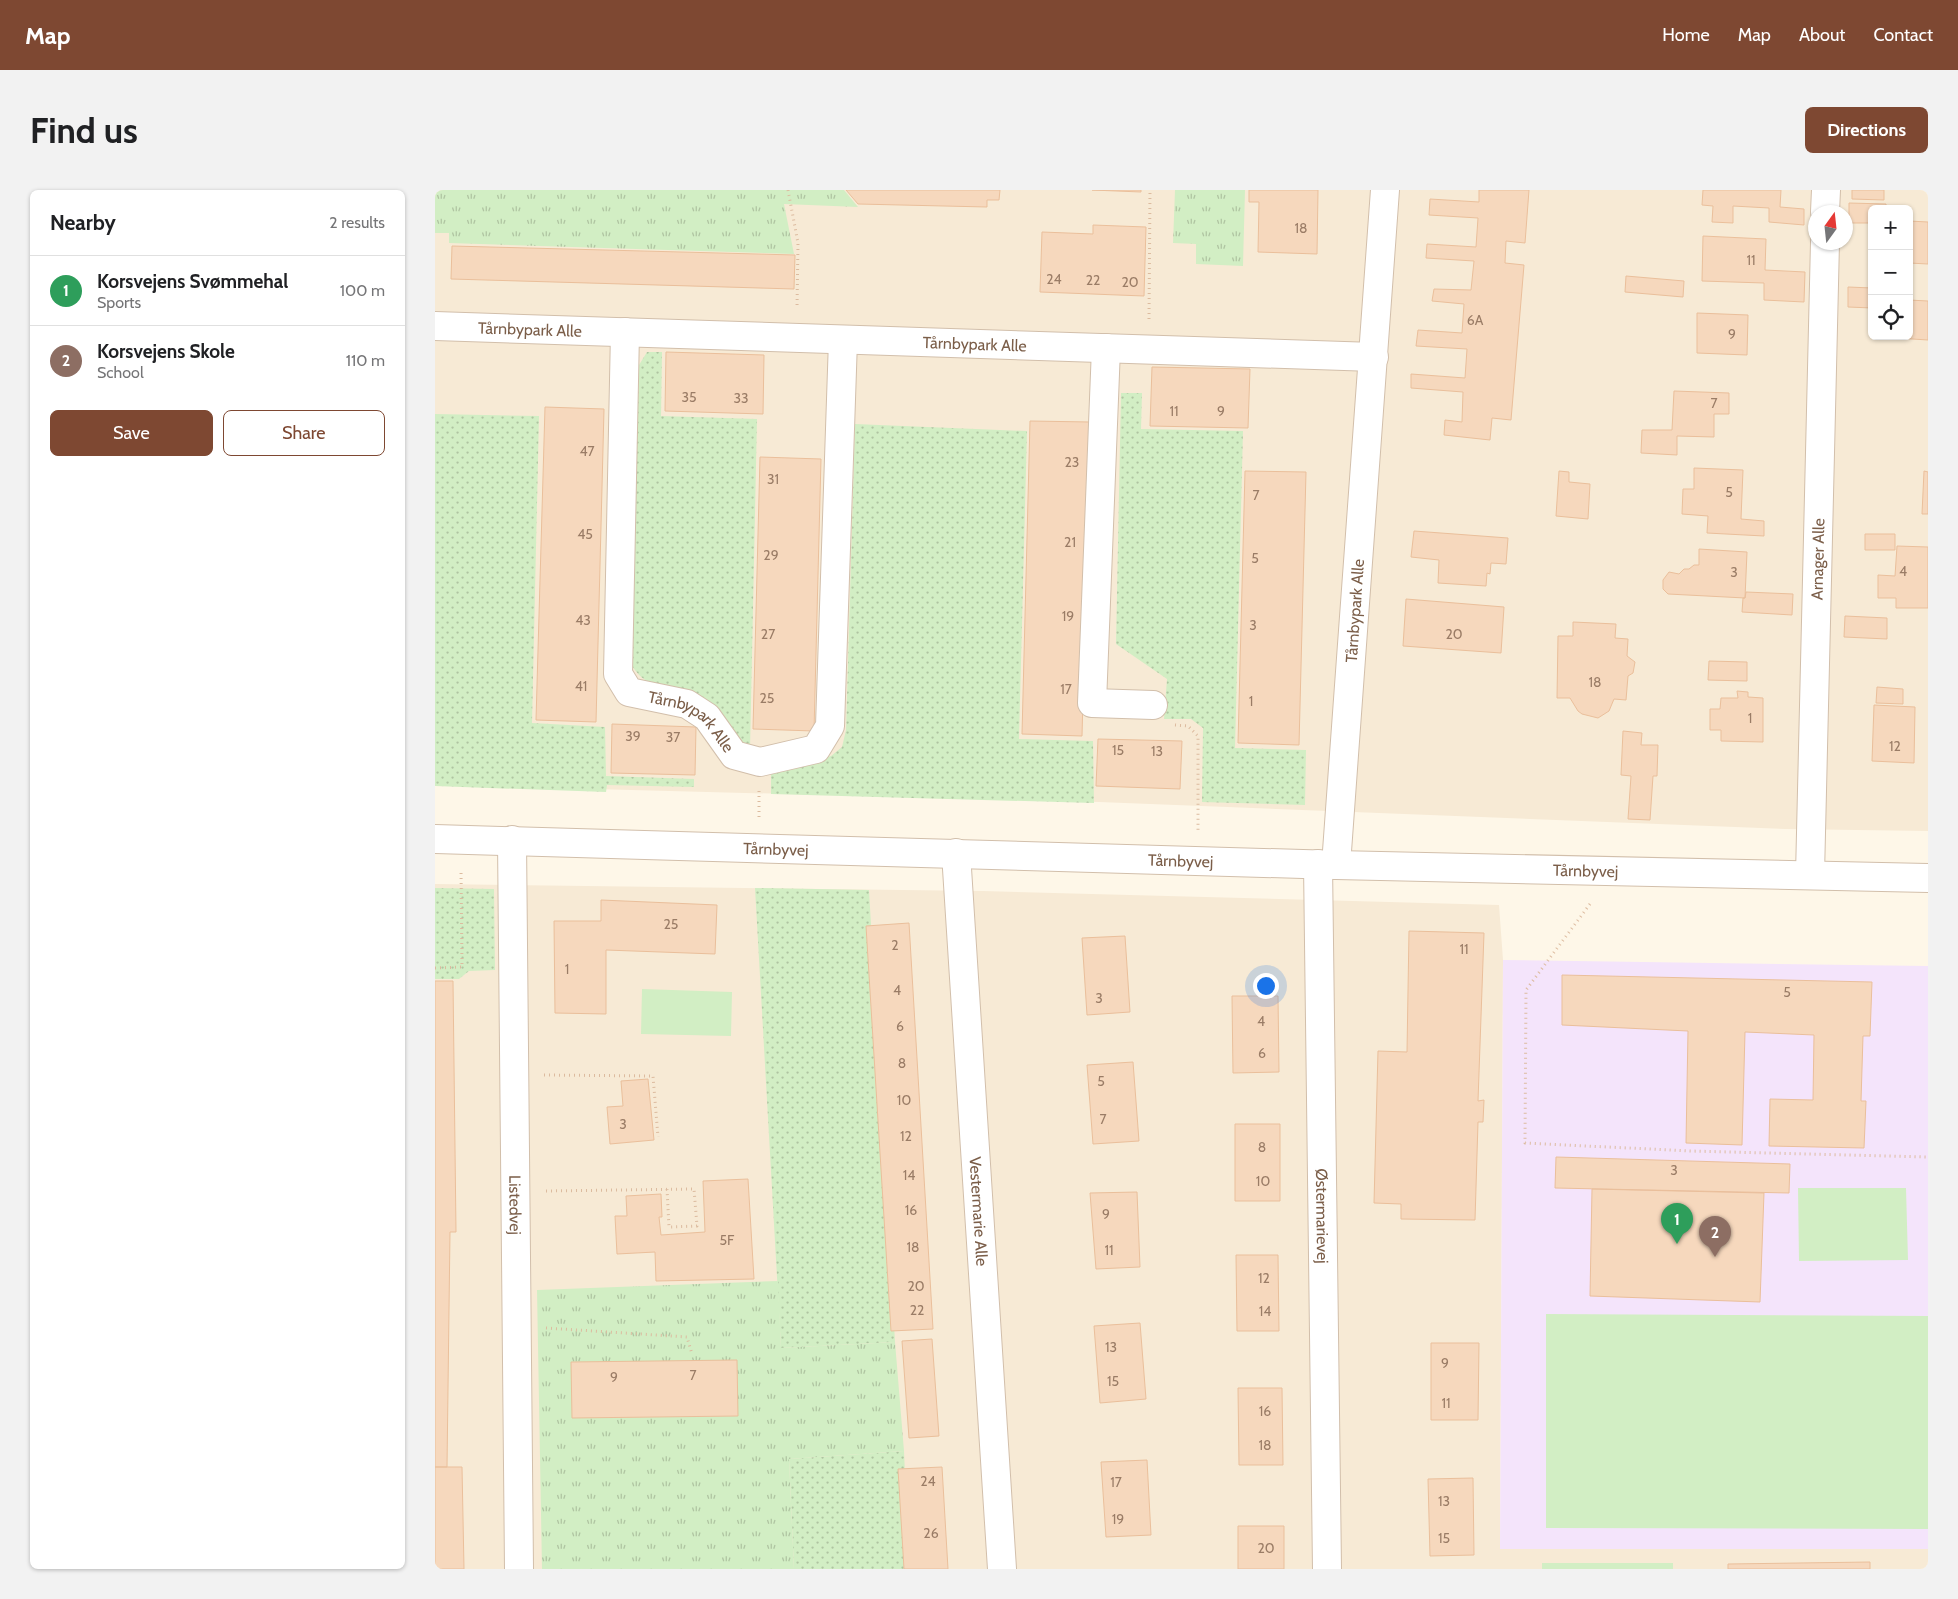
<!DOCTYPE html>
<html lang="en">
<head>
<meta charset="utf-8">
<style>
  body { margin:0; font-family:Cabin,sans-serif; background:#f2f2f2; color:#202124 }
  .controls { position:absolute; right:15px; top:15px; display:grid; overflow:hidden; border-radius:8px; box-shadow:0 1px 4px #0004 }
  .controls button { width:45px; height:45px; display:grid; place-items:center; padding:0; border:0; border-bottom:1px solid #e0e0e0; background:#fff; color:#202124; font:25px sans-serif }
  .compass { position:absolute; left:1373px; top:15px; width:45px; height:45px; border-radius:50%; background:#fff; box-shadow:0 1px 4px #0004; rotate:15deg }
  .you { position:absolute; left:830px; top:795px; width:18px; height:18px; margin:-12px; border:4px solid #fff; border-radius:50%; background:#1a73e8; box-shadow:0 0 0 8px #1a73e833 }
  .badge { display:grid; place-items:center; width:32px; height:32px; border-radius:50%; background:#7e4832; color:#fff; font-size:16px; font-weight:700 }
  .pin { position:absolute; translate:-50% -41px; filter:drop-shadow(0 1px 2px #0008) }
  .pin::after { content:''; position:absolute; top:26px; width:18px; height:15px; background:inherit; clip-path:polygon(0 0,100% 0,50% 100%) }
  .list { margin:0; padding:0; list-style:none }
  h2 { display:flex; justify-content:space-between; align-items:center; height:65px; margin:0; padding:0 20px; font-size:21px }
  h2 small { font-size:16px; font-weight:400; color:#757577 }
  .list li { display:grid; grid-template-columns:32px 1fr auto; gap:15px; align-items:center; box-sizing:border-box; height:70px; padding:0 20px; border-top:1px solid #e0e0e0 }
  .list b { display:block; font-size:19px; white-space:nowrap }
  .list p { margin:0; font-size:16px; white-space:nowrap; color:#757577 }
  .list em { font-size:16px; font-style:normal; color:#757577 }
  .actions { display:flex; gap:10px; padding:15px 20px }
  .actions a { flex:1; padding:11px 0; border:1px solid #7e4832; border-radius:8px; text-align:center; font-size:18px; color:#7e4832 }
  .actions .main { background:#7e4832; color:#fff }
  .icon { flex:none; width:28px; height:28px; fill:none; stroke:currentColor; stroke-width:2; stroke-linecap:round; stroke-linejoin:round }
  .map { position:relative; flex:none; width:1493px; height:1379px; overflow:hidden; border-radius:8px }
  header { display:flex; align-items:center; gap:30px; box-sizing:border-box; height:70px; padding:0 25px; background:#7e4832; color:#fff }
  header strong { font-size:24px }
  nav { display:flex; gap:28px; margin-inline-start:auto; font-size:18px }
  .intro { display:flex; align-items:center; justify-content:space-between; box-sizing:border-box; height:120px; padding:0 30px }
  h1 { margin:0; font-size:35px }
  .button { padding:12px 22px; border-radius:8px; background:#7e4832; color:#fff; font-size:18px; font-weight:700 }
  main { display:flex; gap:30px; padding:0 30px }
  aside { flex:1; background:#fff; border-radius:8px; box-shadow:0 1px 4px #0004 }
  .map>svg:first-child { display:block }
  .residential { fill:#f7ead5; fill-rule:evenodd }
  .education { fill:#f4e4fb }
  .grass { fill:url(#grass-dots) }
  .park { fill:url(#park-tufts) }
  .pitch { fill:#d2eec4 }
  .building { fill:#f6d8bd; stroke:#eabf9b }
  .lines { fill:none; stroke-linecap:round; stroke-linejoin:round }
  .minor-casing { stroke:#d2bfab; stroke-width:30 }
  .path { stroke:#dcbb9f; stroke-width:3; stroke-dasharray:1 4; stroke-linecap:butt }
  .minor { stroke:#fff; stroke-width:28 }
  .labels { text-anchor:middle; dominant-baseline:central; stroke-width:4; stroke-linejoin:round; paint-order:stroke }
  .number-label { font-size:14px; fill:#9a7c66 }
  .street-label { font-size:16px; fill:#7b5e49; stroke:#fffaf0 }
</style>
</head>
<body>
<header>
<strong>Map</strong>
<nav><a>Home</a><a>Map</a><a>About</a><a>Contact</a></nav>
</header>
<div class="intro"><h1>Find us</h1><a class="button">Directions</a></div>
<main>
<aside>
<h2>Nearby<small>2 results</small></h2>
<ul class="list">
<li><span class="badge" style="background:#2e9e5b">1</span><div><b>Korsvejens Svømmehal</b><p>Sports</p></div><em>100 m</em></li>
<li><span class="badge" style="background:#8d6e63">2</span><div><b>Korsvejens Skole</b><p>School</p></div><em>110 m</em></li>
</ul>
<div class="actions"><a class="main">Save</a><a>Share</a></div>
</aside>
<div class="map">
<svg width="1493" height="1379" viewBox="0 0 1493 1379">
  <defs>
    <pattern id="grass-dots" width="8" height="8" patternUnits="userSpaceOnUse" patternTransform="scale(1.25)"><rect width="8" height="8" fill="#d2eec4"/><path d="M2 2h.1M6 6h.1" fill="none" stroke="#afc4a1" stroke-width="1.8" stroke-linecap="round"/></pattern>
    <pattern id="park-tufts" width="24" height="20" patternUnits="userSpaceOnUse" patternTransform="scale(1.25)"><rect width="24" height="20" fill="#d2eec4"/><path d="M3 7l-1-3M5 7V3M7 7l1-3M15 17l-1-3M17 17v-4M19 17l1-3" fill="none" stroke="#afc4a1"/></pattern>
  </defs>
  <rect width="100%" height="100%" fill="#fef7e8"/>
  <path class="residential" d="M0 0H1493V641L1350 639 664 612 0 595ZM1437 19H1474V146H1437ZM1380 22H1410V52H1380Z
    M0 694 548 701 1064 715 1068 770 1065 1359H1493V1379H0Z"/>
  <path class="education" d="M1068 770 1493 776V1359H1065Z"/>
  <path class="grass" d="M212 162H227L226 226 322 229 315 560 222 496C210 491 203 486 196 474L204 175Z
    M686 203H707L706 239 808 241 800 558 871 560 870 615 767 612 768 538 756 529H729L732 489 681 454Z
    M0 224 104 226 97 533 170 537 171 586 259 589V597L172 595 171 602 0 596Z
    M420 234 592 241 584 549 658 551 659 613 336 604V584L396 566 407 557 411 540Z
    M0 698 59 699 60 780 34 781 24 789H0Z
    M320 698 434 700 460 1152 346 1158Z
    M469 1261 474 1379H359L354 1269Z"/>
  <path class="park" d="M0 0H409L423 17 349 14 359 64 14 53V43H0Z
    M740 0H810L808 76 761 74V54L738 53Z
    M343 1091 346 1158 460 1152 469 1261 354 1269 359 1379H107L102 1100Z"/>
  <path class="pitch" d="M207 799 297 802 296 846 206 844Z
    M1363 998H1471L1473 1070 1364 1071Z
    M1111 1124 1493 1126V1339L1111 1338Z
    M1107 1373H1238V1379H1107Z"/>
  <path class="building" d="M411 0H565L564 10H552V17L423 14Z
    M657 0H706V2Z
    M814 0H883L882 64 823 62 824 12H814Z
    M1044 0H1094L1090 53 1071 51 1070 73 1089 75 1076 230 1057 228 1055 250 1009 245 1010 230 1027 232 1028 202 976 198V184L1030 188 1032 159 981 156 983 140 1027 143 1029 114 997 111 999 99 1036 100 1039 71 991 68 992 54 1041 57 1043 28 994 25 995 9 1044 12Z
    M1268 0H1346L1345 17 1369 19V35L1334 32V18L1298 16V33L1277 32 1278 16 1267 15Z
    M1417 0H1449V10L1417 9Z
    M1414 13 1451 14V19H1437V33H1414Z
    M1474 31 1493 32V74L1474 73Z
    M658 35 711 37 709 106 605 102 607 42 658 44Z
    M1268 46 1331 49 1330 80 1370 82 1369 112 1329 110V93L1267 91Z
    M17 56 360 65 359 99 16 89Z
    M1191 86 1249 91 1248 107 1190 102Z
    M1413 97 1437 98V118L1413 117Z
    M1474 110 1493 111V150L1462 148V146H1474Z
    M1262 123 1313 125 1312 165 1262 163Z
    M231 162 329 165 328 224 230 221Z
    M717 177 815 179 813 238 715 236Z
    M1239 201 1294 203V224H1279V247L1242 246V265L1206 263 1207 240H1237Z
    M110 217 169 219 161 532 101 530Z
    M595 231 655 232 647 546 587 544Z
    M325 267 386 269 379 541 318 539Z
    M1259 278 1308 280 1306 329 1329 331V346L1272 343 1273 326 1247 324 1248 299H1259Z
    M810 281 871 282 864 555 803 553Z
    M1124 281 1134 282V292L1155 294 1153 329 1121 326Z
    M1489 281 1493 282V324H1487Z
    M979 341 1073 348 1071 374 1056 373 1055 384 1052 383 1051 396 1003 393 1004 370 976 367Z
    M1430 344H1460V360H1430Z
    M1462 356 1493 357V418H1461V408H1443V385L1460 386Z
    M1264 359 1312 362 1310 408 1233 404 1228 399V390L1234 382 1244 384 1249 379H1254L1259 375H1264Z
    M1311 402 1358 404 1357 425 1307 422 1308 408H1310Z
    M971 409 1069 417 1066 463 968 456Z
    M1410 426 1452 428V449L1409 447Z
    M1138 432 1181 434 1180 448 1193 449 1192 466 1200 472 1198 483 1193 486 1191 510 1179 509 1174 521 1163 528 1147 524 1143 521 1135 508H1122L1123 446H1138Z
    M1274 471 1312 472V491L1273 490Z
    M1442 497 1468 499V514L1441 513Z
    M1302 501 1313 502V507L1328 508V552L1286 551V540H1275V519H1285L1286 508H1303Z
    M1439 515 1480 517 1479 573 1437 571Z
    M177 534 261 537 260 585 176 583Z
    M1188 541 1207 543 1206 555H1223L1222 586H1218L1215 630 1193 629 1196 586 1186 585Z
    M663 549 747 551 745 599 661 596Z
    M166 710 282 715 280 764 171 760V824L120 823 119 731H166Z
    M474 733 498 1139 456 1141 431 736Z
    M974 741 1049 743 1043 911 1049 910 1048 932H1043L1040 1030 966 1029V1014L939 1013 943 861 972 862Z
    M690 746 695 822 652 825 647 748Z
    M1127 785 1437 792 1435 846H1428L1426 911H1431L1429 958 1334 956 1335 909 1378 910 1379 845 1310 842 1307 955 1251 953 1253 841 1127 835Z
    M0 791H18L21 1042H15L12 1277H0Z
    M797 806H843L844 882 798 883Z
    M698 872 704 951 658 954 652 875Z
    M213 889 219 950 175 954 172 917 188 916 186 891Z
    M800 934H845V1011H800Z
    M1121 967 1355 974 1354 1003 1120 998Z
    M313 989 319 1089 221 1091 220 1062 182 1064 180 1026H192L191 1006 226 1004 227 1027H224L226 1045 270 1042 268 991Z
    M1157 999 1329 1003 1325 1112 1155 1106Z
    M702 1002 705 1077 661 1079 655 1003Z
    M801 1065H843L844 1141H802Z
    M705 1133 711 1209 665 1213 659 1136Z
    M497 1149 504 1246 474 1248 467 1151Z
    M996 1153H1044L1043 1230H996Z
    M302 1170 303 1226 137 1228 136 1172Z
    M803 1198H847L848 1275H804Z
    M712 1270 716 1345 671 1347 666 1272Z
    M0 1277H27L29 1379H0Z
    M507 1277 513 1379H469L463 1279Z
    M1038 1288 1039 1365 995 1366 993 1289Z
    M803 1336H849V1379H803Z
    M1435 1372V1379H1293V1374Z"/>
  <g class="lines">
    <defs>
      <g id="minor">
        <path d="M1390 22 1391 0"/>
        <path id="s1" d="M0 136 939 167"/>
        <path id="s2" d="M190 142 183 484 194 502 252 514 272 527 299 565 325 572 381 559 395 536 408 150"/>
        <path d="M671 158 657 513 718 515"/>
        <path id="s3" d="M0 649 901 675 1493 688"/>
        <path id="s4" d="M77 650 84 1379"/>
        <path id="s5" d="M521 663 567 1379"/>
        <path id="s6" d="M883 674 892 1379"/>
        <path id="s7" d="M901 675 950 0"/>
        <path id="s8" d="M1375 685 1390 52"/>
      </g>
    </defs>
    <use href="#minor" class="minor-casing"/>
    <path class="path" d="M353 0 363 53 362 118
      M714 129 715 0
      M740 535 753 536 763 546V640
      M324 627V601
      M1155 714 1091 800 1090 953 1255 961 1493 967
      M0 778 27 777 26 679
      M109 885 218 886 223 947
      M111 1001 259 999 262 1036 234 1037 232 999
      M111 1138 252 1147 257 1164"/>
    <use href="#minor" class="minor"/>
  </g>
  <g class="labels">
    <g class="number-label">
      <text x="866" y="38">18</text>
      <text x="1316" y="70">11</text>
      <text x="619" y="89">24</text>
      <text x="658" y="90">22</text>
      <text x="695" y="92">20</text>
      <text x="1040" y="130">6A</text>
      <text x="1297" y="144">9</text>
      <text x="254" y="207">35</text>
      <text x="306" y="208">33</text>
      <text x="1279" y="213">7</text>
      <text x="739" y="221">11</text>
      <text x="786" y="221">9</text>
      <text x="152" y="261">47</text>
      <text x="637" y="272">23</text>
      <text x="338" y="289">31</text>
      <text x="1294" y="302">5</text>
      <text x="821" y="305">7</text>
      <text x="150" y="344">45</text>
      <text x="635" y="352">21</text>
      <text x="336" y="365">29</text>
      <text x="820" y="368">5</text>
      <text x="1468" y="381">4</text>
      <text x="1299" y="382">3</text>
      <text x="633" y="426">19</text>
      <text x="148" y="430">43</text>
      <text x="818" y="435">3</text>
      <text x="333" y="444">27</text>
      <text x="1019" y="444">20</text>
      <text x="1160" y="492">18</text>
      <text x="146" y="496">41</text>
      <text x="631" y="499">17</text>
      <text x="332" y="508">25</text>
      <text x="816" y="511">1</text>
      <text x="1315" y="528">1</text>
      <text x="198" y="546">39</text>
      <text x="238" y="547">37</text>
      <text x="1460" y="556">12</text>
      <text x="683" y="560">15</text>
      <text x="722" y="561">13</text>
      <text x="236" y="734">25</text>
      <text x="460" y="755">2</text>
      <text x="1029" y="759">11</text>
      <text x="132" y="779">1</text>
      <text x="462" y="800">4</text>
      <text x="1352" y="802">5</text>
      <text x="664" y="808">3</text>
      <text x="826" y="831">4</text>
      <text x="465" y="836">6</text>
      <text x="827" y="863">6</text>
      <text x="467" y="873">8</text>
      <text x="666" y="891">5</text>
      <text x="469" y="910">10</text>
      <text x="668" y="929">7</text>
      <text x="188" y="934">3</text>
      <text x="471" y="946">12</text>
      <text x="827" y="957">8</text>
      <text x="1239" y="980">3</text>
      <text x="474" y="985">14</text>
      <text x="828" y="991">10</text>
      <text x="476" y="1020">16</text>
      <text x="671" y="1024">9</text>
      <text x="292" y="1050">5F</text>
      <text x="478" y="1057">18</text>
      <text x="674" y="1060">11</text>
      <text x="829" y="1088">12</text>
      <text x="481" y="1096">20</text>
      <text x="482" y="1120">22</text>
      <text x="830" y="1121">14</text>
      <text x="676" y="1157">13</text>
      <text x="1010" y="1173">9</text>
      <text x="258" y="1185">7</text>
      <text x="179" y="1187">9</text>
      <text x="678" y="1191">15</text>
      <text x="1011" y="1213">11</text>
      <text x="830" y="1221">16</text>
      <text x="830" y="1255">18</text>
      <text x="493" y="1291">24</text>
      <text x="681" y="1292">17</text>
      <text x="1009" y="1311">13</text>
      <text x="683" y="1329">19</text>
      <text x="496" y="1343">26</text>
      <text x="1009" y="1348">15</text>
      <text x="831" y="1358">20</text>
    </g>
    <g class="street-label">
      <text stroke="none"><textPath href="#s1" startOffset="95">Tårnbypark Alle</textPath></text>
      <text stroke="none"><textPath href="#s1" startOffset="540">Tårnbypark Alle</textPath></text>
      <text stroke="none"><textPath href="#s8" startOffset="316">Arnager Alle</textPath></text>
      <text stroke="none"><textPath href="#s7" startOffset="255">Tårnbypark Alle</textPath></text>
      <text stroke="none"><textPath href="#s2" startOffset="435">Tårnbypark Alle</textPath></text>
      <text stroke="none"><textPath href="#s3" startOffset="341">Tårnbyvej</textPath></text>
      <text stroke="none"><textPath href="#s3" startOffset="746">Tårnbyvej</textPath></text>
      <text stroke="none"><textPath href="#s3" startOffset="1151">Tårnbyvej</textPath></text>
      <text stroke="none"><textPath href="#s4" startOffset="365">Listedvej</textPath></text>
      <text stroke="none"><textPath href="#s5" startOffset="359">Vestermarie Alle</textPath></text>
      <text stroke="none"><textPath href="#s6" startOffset="352">Østermarievej</textPath></text>
    </g>
  </g>
</svg>
<div class="controls">
<button>+</button>
<button>−</button>
<button><svg class="icon" aria-label="locate" viewBox="0 0 24 24"><circle cx="12" cy="12" r="6"/><path d="M12 2v4M12 18v4M2 12h4M18 12h4"/></svg></button>
</div>
<svg class="compass" viewBox="-18 -18 36 36"><path d="M0-13l5 13h-10z" fill="#e53935"/><path d="M0 13l5-13h-10z" fill="#757577"/></svg>
<div class="you"></div>
<div class="pin badge" style="left:1242px;top:1054px;background:#2e9e5b">1</div>
<div class="pin badge" style="left:1280px;top:1067px;background:#8d6e63">2</div>
</div>
</main>
</body>
</html>
